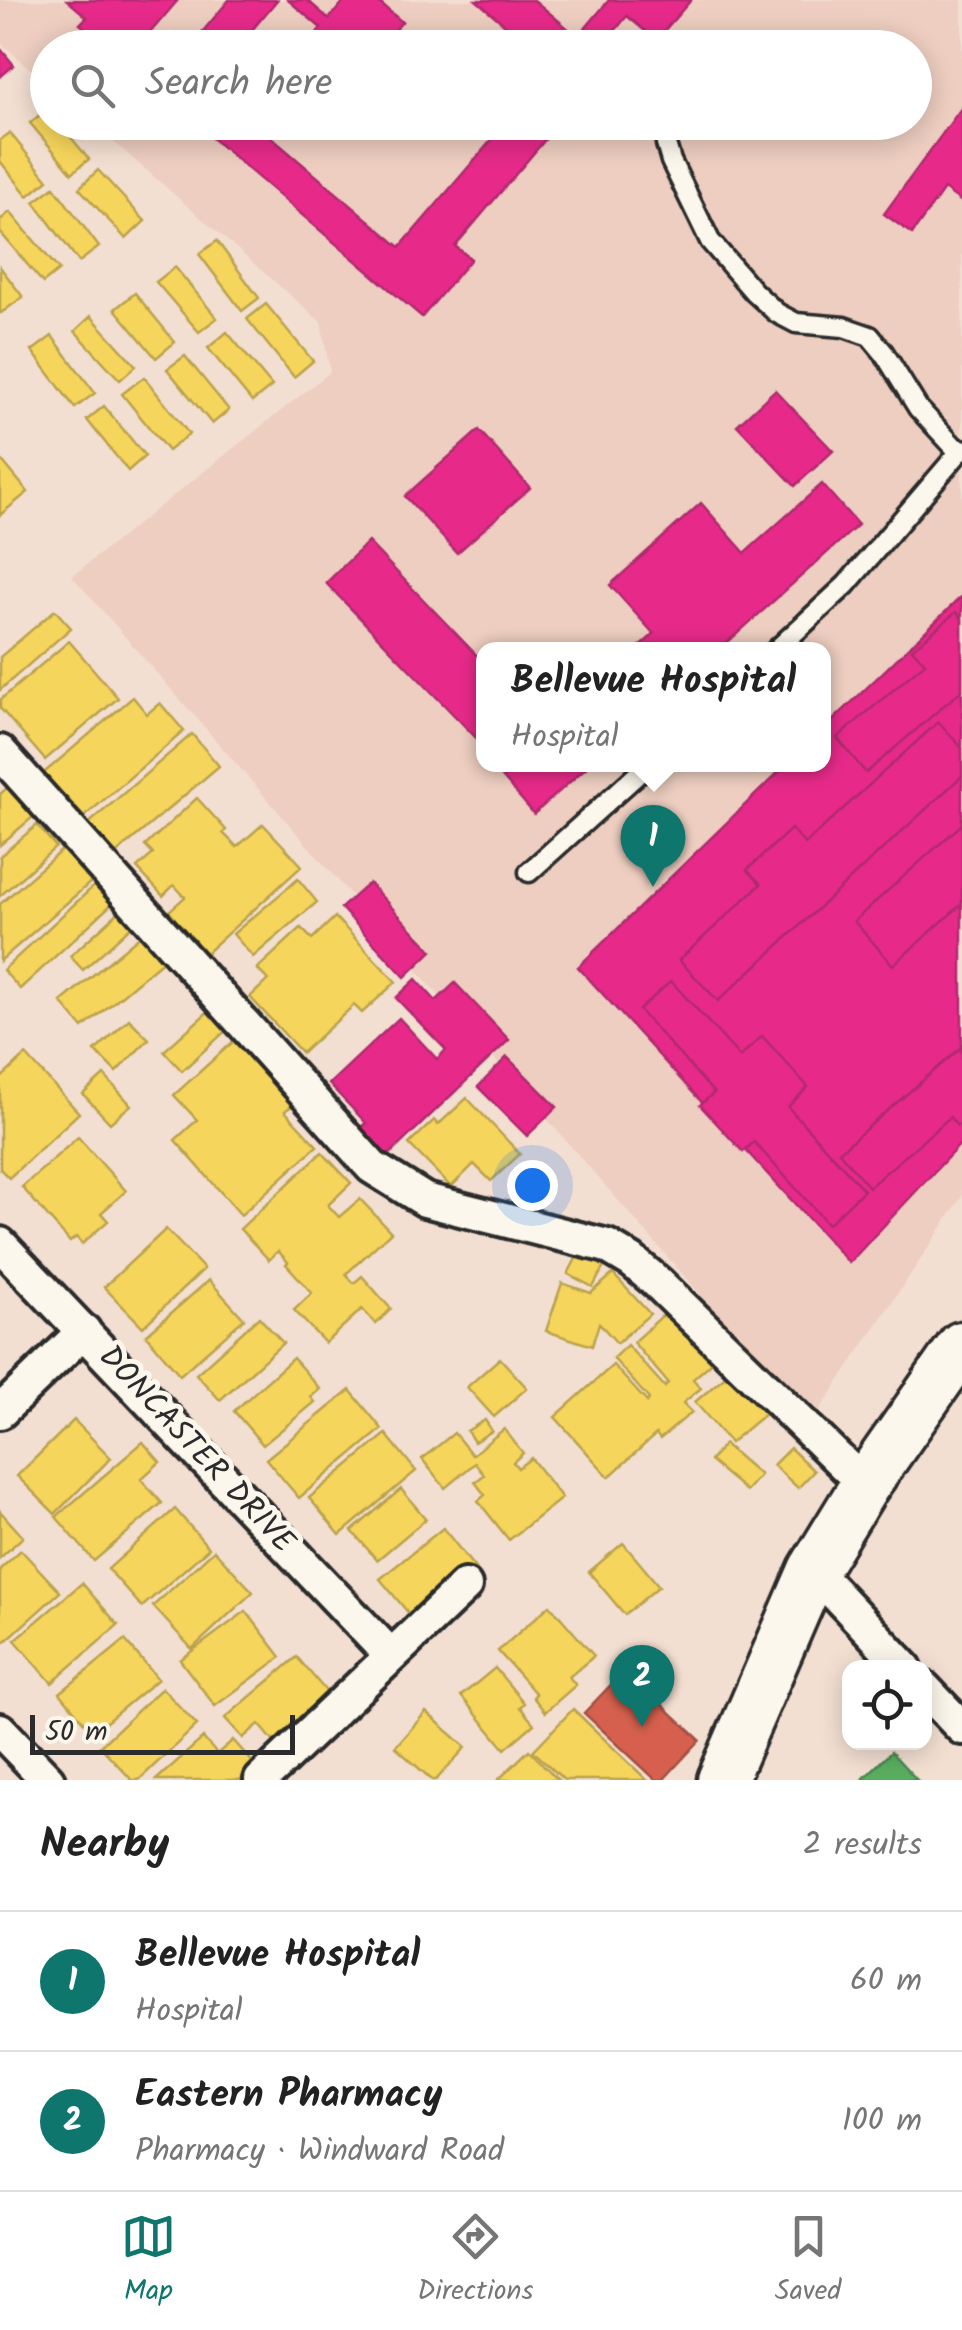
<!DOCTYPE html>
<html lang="en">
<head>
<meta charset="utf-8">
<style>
  body { margin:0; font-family:Kalam,sans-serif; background:#f2f2f2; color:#222 }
  .controls { position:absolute; right:30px; bottom:30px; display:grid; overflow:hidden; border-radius:20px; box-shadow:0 5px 25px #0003 }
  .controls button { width:90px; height:90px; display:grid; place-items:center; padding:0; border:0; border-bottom:2px solid #e0e0e0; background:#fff; color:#222; font:50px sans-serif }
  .scale { position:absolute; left:30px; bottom:25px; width:265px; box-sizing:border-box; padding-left:10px; border:5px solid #2b2b2b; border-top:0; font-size:28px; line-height:35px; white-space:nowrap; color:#2b2b2b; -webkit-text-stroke:8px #fbf7ec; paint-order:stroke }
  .you { position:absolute; left:532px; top:1185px; width:35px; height:35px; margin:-25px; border:8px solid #fff; border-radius:50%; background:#1a73e8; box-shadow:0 0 0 15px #1a73e833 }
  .badge { display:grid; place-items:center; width:65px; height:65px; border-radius:50%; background:#0f766e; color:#fff; font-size:32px; font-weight:700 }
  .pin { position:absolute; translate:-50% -82px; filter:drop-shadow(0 2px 5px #0008) }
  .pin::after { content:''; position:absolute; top:52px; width:35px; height:30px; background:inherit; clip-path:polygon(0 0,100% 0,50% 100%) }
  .popup { position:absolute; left:476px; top:642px; width:355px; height:130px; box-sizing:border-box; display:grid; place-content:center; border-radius:20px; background:#fff; filter:drop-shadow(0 2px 8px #0005); font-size:32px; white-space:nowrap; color:#767676 }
  .popup b { font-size:38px; color:#222 }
  .popup::after { content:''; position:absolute; left:50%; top:100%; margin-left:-20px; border:20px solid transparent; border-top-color:#fff }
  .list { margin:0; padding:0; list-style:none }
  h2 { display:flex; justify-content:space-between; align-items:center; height:130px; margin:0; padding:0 40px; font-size:42px }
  h2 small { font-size:32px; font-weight:400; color:#767676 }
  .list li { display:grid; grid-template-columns:65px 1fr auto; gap:30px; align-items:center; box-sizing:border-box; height:140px; padding:0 40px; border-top:2px solid #e0e0e0 }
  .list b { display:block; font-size:38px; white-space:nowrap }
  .list p { margin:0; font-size:32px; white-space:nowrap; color:#767676 }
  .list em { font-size:32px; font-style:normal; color:#767676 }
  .icon { flex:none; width:55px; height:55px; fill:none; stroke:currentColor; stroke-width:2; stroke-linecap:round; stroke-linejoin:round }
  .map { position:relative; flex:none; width:962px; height:1780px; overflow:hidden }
  .search { position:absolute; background:#fff; box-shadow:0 5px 25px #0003; left:30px; right:30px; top:30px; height:110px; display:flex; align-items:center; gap:25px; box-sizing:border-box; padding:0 35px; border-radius:55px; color:#767676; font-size:38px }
  .sheet { height:410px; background:#fff }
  nav { display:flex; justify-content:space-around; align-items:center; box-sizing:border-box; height:140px; border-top:2px solid #e0e0e0; background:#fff; font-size:28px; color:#767676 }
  nav a { display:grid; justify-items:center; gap:5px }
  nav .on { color:#0f766e }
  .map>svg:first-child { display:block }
</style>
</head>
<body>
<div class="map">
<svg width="962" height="1780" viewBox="0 0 962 1780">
  <rect width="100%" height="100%" fill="#f3dfd2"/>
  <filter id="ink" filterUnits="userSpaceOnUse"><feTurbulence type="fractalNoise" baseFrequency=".01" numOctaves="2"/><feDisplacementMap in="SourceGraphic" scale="20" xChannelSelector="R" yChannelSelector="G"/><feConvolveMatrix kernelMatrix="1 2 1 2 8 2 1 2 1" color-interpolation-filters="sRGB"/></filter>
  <g filter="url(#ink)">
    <!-- built -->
    <path fill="#edcec0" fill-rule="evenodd" d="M0,0H962V1197L812,1422L72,576L330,372L321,322L92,123L914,122V48H48L47,84L0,42ZM483,650H823V764H483Z"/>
    <!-- homes -->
    <g fill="#f6d55c" stroke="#b9a24d" stroke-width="2.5">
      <path d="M47,109L48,122H58L89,159L72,173L30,123Z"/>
      <path d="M10,133L48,180L28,196L0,161V140Z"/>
      <path d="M98,170L145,221L126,239L79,188Z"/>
      <path d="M54,187L99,247L79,262L34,202Z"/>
      <path d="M10,212L59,270L43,283L0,232V220Z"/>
      <path d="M217,241L259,298L242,311L199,254Z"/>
      <path d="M0,267L23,297L1,313L0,312Z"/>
      <path d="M175,267L217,318L199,332L156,282Z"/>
      <path d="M135,293L175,342L156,358L115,309Z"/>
      <path d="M266,304L313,361L294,377L247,319Z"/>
      <path d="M91,316L136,366L120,380L75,331Z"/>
      <path d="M227,332L272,386L252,402L208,348Z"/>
      <path d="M52,336L95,393L75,408L32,351Z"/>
      <path d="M185,356L229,410L212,424L167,369Z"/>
      <path d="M144,377L189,434L168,451L122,394Z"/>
      <path d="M104,406L145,456L128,471L87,420Z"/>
      <path d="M0,458L28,492L0,515Z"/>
      <path d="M55,610L71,628L0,690V657Z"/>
      <path d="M69,641L118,698L45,760L0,708V700Z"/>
      <path d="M133,697L147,714L160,703L184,731L84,817L66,797L59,803L38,778Z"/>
      <path d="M192,734L219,766L112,857L86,826Z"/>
      <path d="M9,786L34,816L0,845V794Z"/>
      <path d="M197,798L226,830L223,833L237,847L263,824L302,866L206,953L168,912L185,897L174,885L163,896L137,868L153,854L145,846Z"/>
      <path d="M37,825L56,847L0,896V856Z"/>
      <path d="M64,848L92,881L0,961V904Z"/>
      <path d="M298,879L317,902L253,957L233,934Z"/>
      <path d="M95,885L113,903L20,989L3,970Z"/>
      <path d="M121,910L134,924L83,970L70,956Z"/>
      <path d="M335,917L396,982L362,1013L354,1005L302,1053L250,997L268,980L257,969L301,928L312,939Z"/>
      <path d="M143,933L165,959L83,1028L61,1002Z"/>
      <path d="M213,1007L230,1027L182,1071L164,1051Z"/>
      <path d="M129,1019L149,1039L116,1072L95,1051Z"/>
      <path d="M236,1039L295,1103L285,1111L317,1146L241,1215L175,1140L197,1120L174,1095Z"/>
      <path d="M26,1055L79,1113L9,1178L0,1169V1079Z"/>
      <path d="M104,1075L131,1105L110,1123L83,1094Z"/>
      <path d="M467,1098L520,1154L491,1181L474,1164L451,1187L409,1144L434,1120L438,1125Z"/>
      <path d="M78,1137L126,1191L101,1213L108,1221L82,1244L76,1237L70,1242L22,1187Z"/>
      <path d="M322,1152L351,1183L328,1205L339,1217L360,1199L391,1232L346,1274L354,1283L362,1276L391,1309L376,1324L362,1309L325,1343L294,1310L312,1293L286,1264L288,1262L278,1251L269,1260L240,1229Z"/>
      <path d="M166,1229L204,1269L143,1327L104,1287Z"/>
      <path d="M582,1247L607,1261L593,1287L568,1274Z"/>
      <path d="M613,1274L650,1314L617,1343L599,1323L592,1346L546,1331L562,1283L591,1293Z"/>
      <path d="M209,1280L244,1319L180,1375L146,1335Z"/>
      <path d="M672,1307L717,1358L693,1379L701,1388L683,1403L692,1412L660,1439L656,1434L609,1477L555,1417L613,1365L647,1402L649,1399L613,1358L627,1345L665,1387L668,1383L633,1342Z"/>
      <path d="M259,1317L283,1343L220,1400L196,1374Z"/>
      <path d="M293,1358L320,1389L311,1397L315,1402L263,1445L234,1411Z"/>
      <path d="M500,1358L527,1388L494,1417L467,1387Z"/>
      <path d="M730,1372L766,1413L730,1443L695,1402Z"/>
      <path d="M350,1390L382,1429L299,1498L266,1459Z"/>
      <path d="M74,1420L111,1458L55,1514L17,1476Z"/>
      <path d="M485,1420L492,1431L474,1442L467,1431Z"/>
      <path d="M504,1429L523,1453L513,1462L518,1468L531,1458L562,1498L509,1540L478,1501L485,1495L475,1482L484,1475L475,1463L445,1488L422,1459L454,1433L472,1455Z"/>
      <path d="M386,1434L416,1471L340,1535L309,1498Z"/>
      <path d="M143,1442L160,1462L141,1479L162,1503L94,1561L56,1517Z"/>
      <path d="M724,1444L760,1475L746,1491L710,1461Z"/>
      <path d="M790,1448L814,1471L798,1488L773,1465Z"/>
      <path d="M401,1489L426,1519L377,1560L352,1531Z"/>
      <path d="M175,1509L209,1548L142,1607L108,1569Z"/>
      <path d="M0,1511L23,1537L0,1558Z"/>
      <path d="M443,1528L478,1572L416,1622L380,1579Z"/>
      <path d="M623,1543L659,1586L625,1615L589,1572Z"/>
      <path d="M21,1550L60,1592L0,1646V1569Z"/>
      <path d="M214,1550L253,1592L192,1649L153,1606Z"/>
      <path d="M82,1583L118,1625L52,1683L15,1640Z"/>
      <path d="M550,1605L594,1656L569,1677L576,1685L545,1712L533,1697L536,1694L498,1651Z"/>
      <path d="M246,1611L281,1657L215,1706L180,1660Z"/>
      <path d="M125,1640L158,1679L93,1733L60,1693Z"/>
      <path d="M297,1657L330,1696L275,1743L259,1724L243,1738L225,1718Z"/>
      <path d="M495,1668L524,1703L520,1707L534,1724L505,1749L461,1696Z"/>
      <path d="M162,1688L197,1725L139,1780H132L100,1746Z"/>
      <path d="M573,1709L647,1780H564L533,1751Z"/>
      <path d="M426,1712L466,1747L436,1780H432L395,1747Z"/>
      <path d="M203,1738L217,1754L233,1740L256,1766L240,1780H156Z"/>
      <path d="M529,1750L558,1780H498Z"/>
    </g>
    <!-- shops -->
    <path fill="#d6604d" stroke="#a35043" stroke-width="2.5" d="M625,1670L700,1740L663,1780H656L584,1713Z"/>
    <!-- health -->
    <g fill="#e7298a" stroke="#af2a6e" stroke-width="2.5">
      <path d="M67,0H178L137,48H108L80,24L87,17Z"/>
      <path d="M229,0H277L237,48H189Z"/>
      <path d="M288,0H307L329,19L345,0H376L402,22L379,48H305L321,28Z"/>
      <path d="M476,0H534L578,37L609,0H691L656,40L627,16L601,48H532Z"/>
      <path d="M0,48L14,65L0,77Z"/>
      <path d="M962,107V202L944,189L912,234L884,214Z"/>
      <path d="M193,122H253L400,247L507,122H560L455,246L471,259L422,317Z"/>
      <path d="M775,390L833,451L795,486L737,425Z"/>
      <path d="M479,430L530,488L457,553L405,496Z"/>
      <path d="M822,484L858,525L719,650H636L654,634L610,585L701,503L745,553Z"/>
      <path d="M368,542L483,662V745L326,583Z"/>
      <path d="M962,596V1142L849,1263L578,967L787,764H823V730Z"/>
      <path d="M956,612L962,619V690L866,773L837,738L925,663L912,649Z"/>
      <path d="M938,722L962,748V776L718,1001L679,960L761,884L747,870L791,829L805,844Z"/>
      <path d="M507,764H590L534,814L498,772Z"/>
      <path d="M962,824V904L893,965L854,921Z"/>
      <path d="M369,883L432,951L405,977L341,908Z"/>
      <path d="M416,979L436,1001L455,983L509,1040L388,1156L361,1127L366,1123L329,1084L399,1018L437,1059L446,1050L396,998Z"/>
      <path d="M671,981L740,1057L762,1036L808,1087L788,1107L864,1190L828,1224L754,1142L743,1152L700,1105L714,1093L639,1010Z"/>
      <path d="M962,1047V1122L957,1126L950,1117L869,1187L839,1152Z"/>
      <path d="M507,1057L557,1107L527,1136L478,1087Z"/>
    </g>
    <!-- public -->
    <path fill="#5aae61" stroke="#4c8751" stroke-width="2.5" d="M891,1752L917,1780H862Z"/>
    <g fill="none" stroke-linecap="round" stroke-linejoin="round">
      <defs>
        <g id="service">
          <path d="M665,122L666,144L671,161L710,241L754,292L777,313L796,323L844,327L870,336L884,353L918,408L959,452"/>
          <path d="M776,650L846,585L962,449"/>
          <path d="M529,872L649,764"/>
        </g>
        <g id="minor">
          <path d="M0,752L372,1167L425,1200L607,1246L632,1261L658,1283L865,1485"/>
          <path d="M0,1244L391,1656"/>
          <path d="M0,1412L84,1331"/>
          <path d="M813,1570L905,1668"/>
          <path d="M924,1688L962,1728"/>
          <path d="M0,1730L48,1780"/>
          <path d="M261,1780L465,1586"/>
        </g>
        <path id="secondary" d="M722,1780L813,1570L865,1485L962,1346"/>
      </defs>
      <!-- service casing -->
      <use href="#service" stroke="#2b2b2b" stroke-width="25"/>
      <!-- minor casing -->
      <use href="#minor" stroke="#2b2b2b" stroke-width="40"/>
      <!-- secondary casing -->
      <use href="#secondary" stroke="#2b2b2b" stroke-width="55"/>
      <!-- service -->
      <use href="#service" stroke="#fbf7ec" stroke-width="18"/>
      <!-- minor -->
      <use href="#minor" stroke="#fbf7ec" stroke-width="32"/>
      <!-- secondary -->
      <use href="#secondary" stroke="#fbf7ec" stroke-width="48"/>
    </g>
  </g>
  <g text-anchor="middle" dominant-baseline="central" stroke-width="10" stroke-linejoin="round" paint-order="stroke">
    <!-- street labels -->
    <g font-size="32" fill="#2b2b2b" stroke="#fbf7ec">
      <text transform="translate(196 1450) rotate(47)">DONCASTER DRIVE</text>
    </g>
  </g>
</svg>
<div class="controls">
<button><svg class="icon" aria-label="locate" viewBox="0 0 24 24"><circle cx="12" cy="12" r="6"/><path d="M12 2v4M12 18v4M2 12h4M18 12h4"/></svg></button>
</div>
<div class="scale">50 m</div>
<div class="you"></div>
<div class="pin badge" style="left:653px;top:887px">1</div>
<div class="popup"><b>Bellevue Hospital</b>Hospital</div>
<div class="pin badge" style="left:642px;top:1727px">2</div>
<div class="search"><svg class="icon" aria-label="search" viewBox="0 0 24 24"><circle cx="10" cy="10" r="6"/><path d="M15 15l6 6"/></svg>Search here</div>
</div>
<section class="sheet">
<h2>Nearby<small>2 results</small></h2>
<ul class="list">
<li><span class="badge">1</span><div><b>Bellevue Hospital</b><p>Hospital</p></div><em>60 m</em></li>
<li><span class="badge">2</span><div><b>Eastern Pharmacy</b><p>Pharmacy · Windward Road</p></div><em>100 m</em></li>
</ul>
</section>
<nav>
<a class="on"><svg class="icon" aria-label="map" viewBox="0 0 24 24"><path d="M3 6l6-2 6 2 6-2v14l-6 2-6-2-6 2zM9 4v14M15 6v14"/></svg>Map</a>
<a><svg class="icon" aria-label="directions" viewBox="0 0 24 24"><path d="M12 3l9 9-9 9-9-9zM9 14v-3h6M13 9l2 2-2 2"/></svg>Directions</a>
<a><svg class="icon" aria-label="saved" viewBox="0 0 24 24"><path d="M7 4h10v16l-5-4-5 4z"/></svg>Saved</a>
</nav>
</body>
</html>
